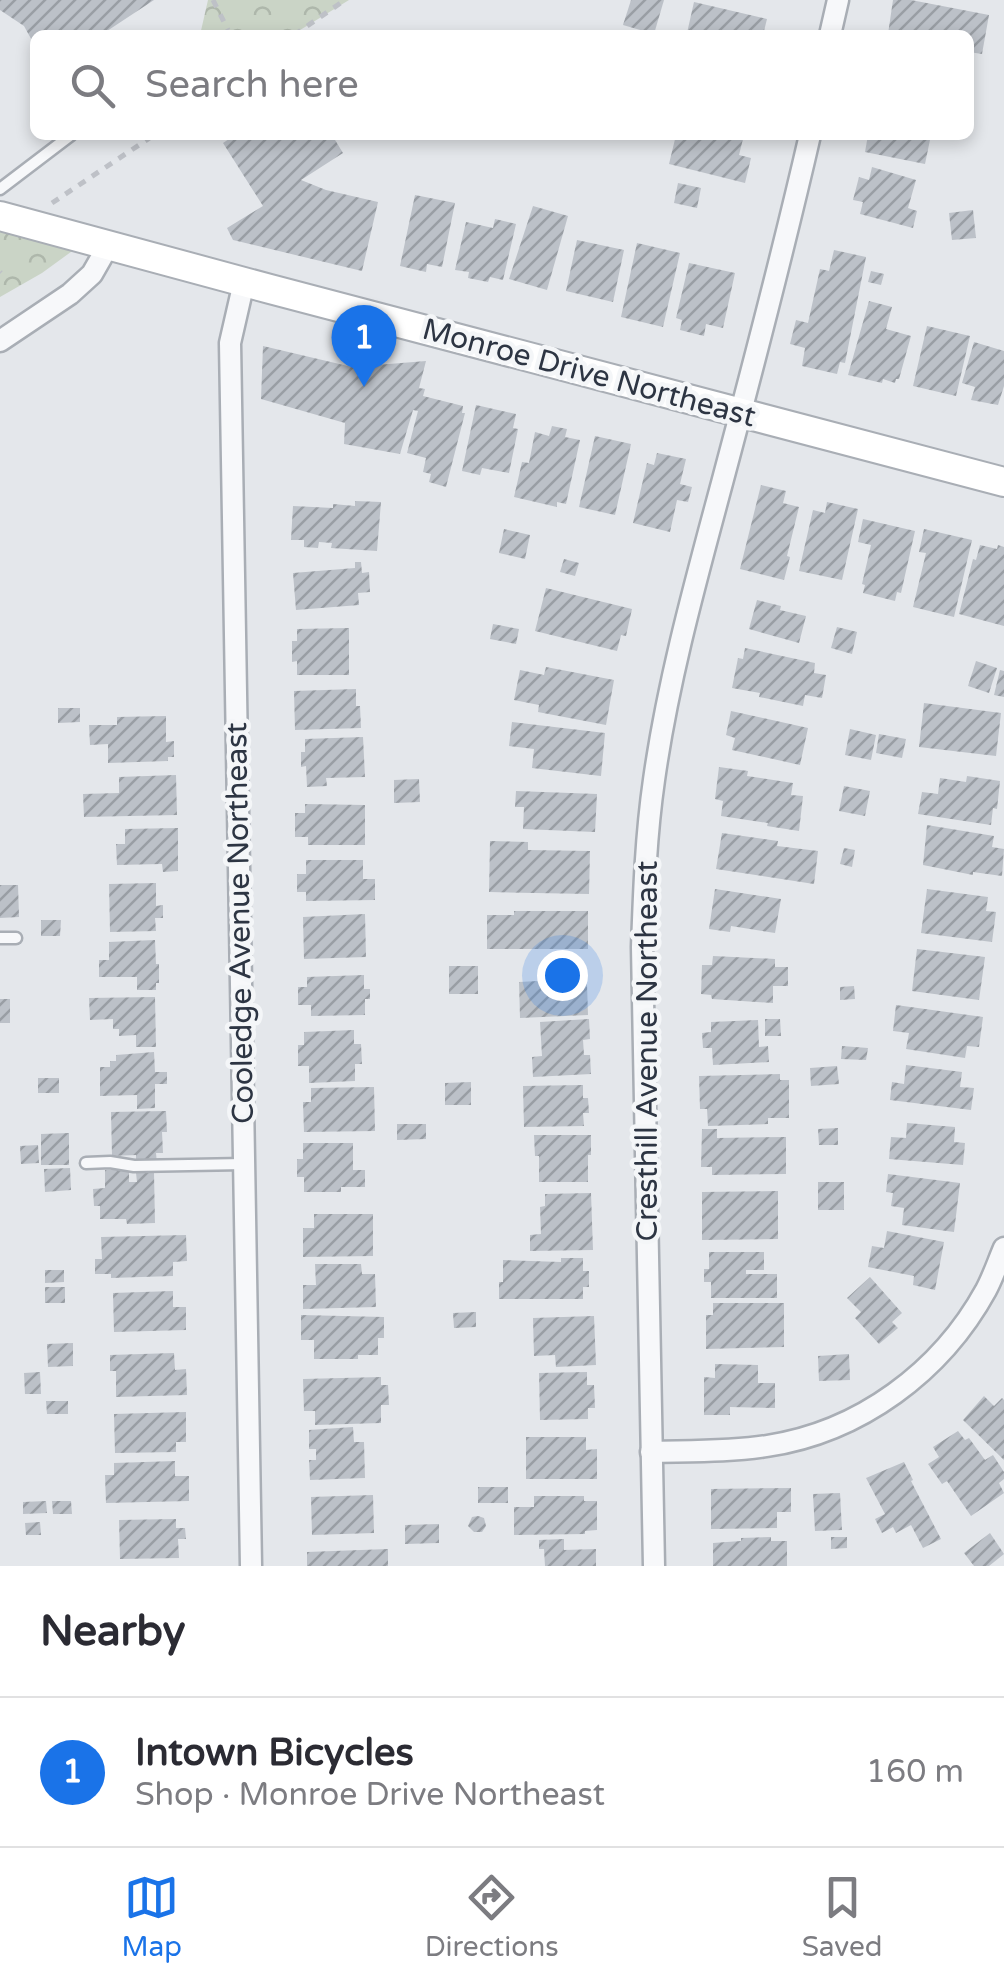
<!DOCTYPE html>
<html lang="en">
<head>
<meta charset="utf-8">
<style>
  body { margin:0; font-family:"Varela Round",sans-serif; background:#f2f2f3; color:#2b2b33 }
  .you { position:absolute; left:562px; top:975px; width:35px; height:35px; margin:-25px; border:8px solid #fff; border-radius:50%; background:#1a73e8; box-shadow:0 0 0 15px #1a73e833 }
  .badge { display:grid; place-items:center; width:65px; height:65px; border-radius:50%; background:#1a73e8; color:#fff; font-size:32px; font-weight:700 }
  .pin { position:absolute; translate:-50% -82px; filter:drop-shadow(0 2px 5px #0008) }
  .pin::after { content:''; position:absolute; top:52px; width:35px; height:30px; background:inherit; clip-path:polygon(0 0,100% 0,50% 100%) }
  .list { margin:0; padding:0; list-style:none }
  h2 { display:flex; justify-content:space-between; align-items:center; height:130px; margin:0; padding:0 40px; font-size:42px }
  h2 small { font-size:32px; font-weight:400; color:#7c7c81 }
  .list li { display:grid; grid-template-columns:65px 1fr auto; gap:30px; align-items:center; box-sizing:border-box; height:150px; padding:0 40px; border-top:2px solid #e1e1e2 }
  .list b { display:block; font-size:38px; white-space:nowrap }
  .list p { margin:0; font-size:32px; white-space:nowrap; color:#7c7c81 }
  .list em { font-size:32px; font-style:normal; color:#7c7c81 }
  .icon { flex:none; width:55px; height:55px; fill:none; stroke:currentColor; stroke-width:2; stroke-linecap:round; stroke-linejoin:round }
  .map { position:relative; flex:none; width:1004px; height:1566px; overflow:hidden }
  .search { position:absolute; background:#fff; box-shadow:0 5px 15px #0003; left:30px; right:30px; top:30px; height:110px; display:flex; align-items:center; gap:25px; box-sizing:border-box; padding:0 35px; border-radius:15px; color:#7c7c81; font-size:38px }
  .sheet { height:280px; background:#fff }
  nav { display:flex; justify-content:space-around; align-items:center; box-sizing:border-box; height:140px; border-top:2px solid #e1e1e2; background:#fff; font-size:28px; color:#7c7c81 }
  nav a { display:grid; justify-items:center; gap:5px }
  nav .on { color:#1a73e8 }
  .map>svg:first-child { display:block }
</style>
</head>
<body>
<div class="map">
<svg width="1004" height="1566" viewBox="0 0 1004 1566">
  <defs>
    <pattern id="park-crowns" width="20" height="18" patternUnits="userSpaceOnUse" patternTransform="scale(2.5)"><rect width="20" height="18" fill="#cad4c6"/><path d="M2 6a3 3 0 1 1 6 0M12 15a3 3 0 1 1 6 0" fill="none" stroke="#aeb7ab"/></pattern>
    <pattern id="building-hatch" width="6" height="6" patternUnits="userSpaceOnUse" patternTransform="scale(2.5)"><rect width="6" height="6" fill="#bcc1c8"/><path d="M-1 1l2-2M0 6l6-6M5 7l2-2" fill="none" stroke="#999ea4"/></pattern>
  </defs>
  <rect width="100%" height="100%" fill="#e4e7eb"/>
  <!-- park -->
  <g fill="url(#park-crowns)">
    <path d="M208,0H349L292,35H200Z"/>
    <path d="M0,230L75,249L42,273L0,297Z"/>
  </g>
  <!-- building -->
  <g fill="url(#building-hatch)">
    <path d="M0,0H154L101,35H35V46L24,26L0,10Z"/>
    <path d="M631,0H664L654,34L623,25Z"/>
    <path d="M893,0H911L989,15L982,54L969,52V35L888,34Z"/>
    <path d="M694,2L767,19L763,35L687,33Z"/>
    <path d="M235,135H332L343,153L301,180L326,190L378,202L362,271L233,240L227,228L263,206L223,143Z"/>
    <path d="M676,135H726L743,139L739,155L751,158L745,183L669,164Z"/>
    <path d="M868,135H931L925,164L865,152Z"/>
    <path d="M872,167L916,180L908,208L917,211L913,228L860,214L863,202L853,200L859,177L869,180Z"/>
    <path d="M678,183L701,188L697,208L674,203Z"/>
    <path d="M415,195L455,203L442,267L427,264L426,272L400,266Z"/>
    <path d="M533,206L568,216L547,290L509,279Z"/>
    <path d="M973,210L976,238L952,240L949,213Z"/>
    <path d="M495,219L516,224L503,280L490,277L488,282L468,278L469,272L455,270L466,222L493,228Z"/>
    <path d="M577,240L624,250L613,302L566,291Z"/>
    <path d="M637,243L680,253L663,327L621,317Z"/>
    <path d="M834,250L866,257L845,363L840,362L837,374L802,366L805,348L790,344L796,320L808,323L820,269L829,271Z"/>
    <path d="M689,263L735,273L723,328L706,324L704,336L680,330L682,320L676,318Z"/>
    <path d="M871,271L884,274L881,285L868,282Z"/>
    <path d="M869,301L892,307L886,329L911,336L899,379H896L895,383L883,379L882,383L848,375Z"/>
    <path d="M927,326L970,336L956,396L913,386Z"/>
    <path d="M974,342L1004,351V386L998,405L971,400L975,387L962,383Z"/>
    <path d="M263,346L352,367L426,361L419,388L425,389L423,396L463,406L462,413H465L446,487L429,482L431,474L423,472L426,458L407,453L418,411L413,410L400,454L344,444L345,423L261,399Z"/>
    <path d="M476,405L516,414L513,428L518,429L509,473L482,468L480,475L462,471Z"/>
    <path d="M552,426L567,429L565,437L580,440L566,504L557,502V507L514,497L522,462L529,463L535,432L549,436Z"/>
    <path d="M595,436L631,444L615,515L579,507Z"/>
    <path d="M657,453L686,459L680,484L692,487L688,502L677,500L670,532L633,523L647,463L654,465Z"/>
    <path d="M761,485L786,491L783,503L799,507L787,556L790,557L784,580L740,569Z"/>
    <path d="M355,501L381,502L377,551L331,548L332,543L319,542L318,548L304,547V540H291L293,506L333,508V504L355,506Z"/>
    <path d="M827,502L858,509L842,580L799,571L813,510L825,513Z"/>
    <path d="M863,519L915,531L901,593L897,592L895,601L863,593L865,585L862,584L871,545L858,542Z"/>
    <path d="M504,529L530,535L525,559L499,553Z"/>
    <path d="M924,529L972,540L954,617L913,607L926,553L919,552Z"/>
    <path d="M980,545L997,549L998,545L1004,547V626L959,614L973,559L976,560Z"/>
    <path d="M564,559L579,563L575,576L560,572Z"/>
    <path d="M355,562H361L362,573L369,572L370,592L358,593L359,605L296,610L293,573L355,568Z"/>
    <path d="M546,588L632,609L626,636L621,635L617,651L535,631Z"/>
    <path d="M757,600L781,606L780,610L806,616L799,643L749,629Z"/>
    <path d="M493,624L519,629L516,644L490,639Z"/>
    <path d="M837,627L857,632L852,654L831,648Z"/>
    <path d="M349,628V675H297V661L292,662V641H297V629Z"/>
    <path d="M745,648L815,663L814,673L826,675L822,698L805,695L803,706L759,697L760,693L732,688L738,658L743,659Z"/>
    <path d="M976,661L997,668L989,693L968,686Z"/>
    <path d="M546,667L614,680L606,725L538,712L539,705L514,700L520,670L544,675Z"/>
    <path d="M1000,670L1004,671V697L994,695Z"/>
    <path d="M356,689V706H360L361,728L295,730L294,691Z"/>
    <path d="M924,703L1001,713L996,756L919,747Z"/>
    <path d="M58,708H80V722L58,723Z"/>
    <path d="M731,711L808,728L800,765L732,750L735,738L726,735Z"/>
    <path d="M166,716V742L174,741V757H168V761L108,763V744L90,745L89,725H117V717Z"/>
    <path d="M512,722L605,733L601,776L532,768L534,749L509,746Z"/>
    <path d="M850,729L876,735L871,760L845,755Z"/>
    <path d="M879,734L906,739L902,758L876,753Z"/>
    <path d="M363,737L365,777L326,778L327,786L307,787L306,766L301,767V752H305V739Z"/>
    <path d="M719,767L748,771L747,776L793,783L791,795L803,796L799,831L767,826L768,823L721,816L723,801L715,799Z"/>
    <path d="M176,775L177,815L84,817L83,794L119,793V777Z"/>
    <path d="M967,776L1000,781L997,809L993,808L991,825L918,814L922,792L938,794L940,778L966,782Z"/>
    <path d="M419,779L420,802L394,803V780Z"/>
    <path d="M844,786L870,791L865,816L839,811Z"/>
    <path d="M516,791L597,794L595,832L523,829L524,807H515Z"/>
    <path d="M305,804L365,805V845H308V837H295V813H305Z"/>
    <path d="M927,825L994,836L992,847L1004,849L1002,876L973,872V875L923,865Z"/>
    <path d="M178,828V871L163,872L162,864L117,865L116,844H125V829Z"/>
    <path d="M722,833L778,841L777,846L818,851L814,884L716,869Z"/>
    <path d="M490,841L528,842V850L590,851L589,894L489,892Z"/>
    <path d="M844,848L855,850L852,867L840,864Z"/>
    <path d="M306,860H363V879H375V900L306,901V892H297V874H306Z"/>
    <path d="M156,883V906L163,905V918H155L156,931L110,932L109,884Z"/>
    <path d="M0,885H18L19,917L0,918Z"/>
    <path d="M715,889L781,899L775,933L731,926L730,932L709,929Z"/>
    <path d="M927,889L988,897L986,911L996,912L992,942L921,933Z"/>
    <path d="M514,911H588V949H487V915H514Z"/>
    <path d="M365,914L366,957L304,959L303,917Z"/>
    <path d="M41,920H61L60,936H41Z"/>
    <path d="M155,940L156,964H159V983H156V990H137V977H99V960H109V942Z"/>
    <path d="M917,949L985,957L979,1000L912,991Z"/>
    <path d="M713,956L775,959V967H788V986H773V1003L712,999L711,995L701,994L702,965H712Z"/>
    <rect x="449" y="966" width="29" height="28"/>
    <path d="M575,967L576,985L587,984L588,1015L520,1018L519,982L538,981V969Z"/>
    <path d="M364,975V989H370V999H365V1015L311,1016V1005H298V987H307V977Z"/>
    <path d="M854,986L855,999L840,1000V987Z"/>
    <path d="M155,997L156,1047H136V1035L119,1036V1029H113V1019L90,1020L89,998Z"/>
    <rect x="0" y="999" width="10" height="24"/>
    <path d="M896,1005L983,1017L979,1047L967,1046L965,1058L906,1049L909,1033L893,1031Z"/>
    <path d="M589,1019L590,1039L583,1040L584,1055H590L591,1074L533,1077L532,1057L542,1056L540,1022Z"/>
    <path d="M765,1019H780L781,1036H765Z"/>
    <path d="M758,1020L759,1047L768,1046L769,1062L713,1065L712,1048H703L702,1033L711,1032V1022Z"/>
    <path d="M354,1030V1044H361L362,1064H355V1081L309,1083V1066H298V1045H304V1032Z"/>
    <path d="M842,1046L868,1048L866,1060L841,1059Z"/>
    <path d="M154,1052L155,1072H167V1084H155V1108L137,1109V1095L100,1096V1067H110V1061H116V1055Z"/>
    <path d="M906,1065L962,1072L960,1087L974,1088L971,1110L890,1100L892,1082L904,1084Z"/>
    <path d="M837,1066L839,1084L811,1086L810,1068Z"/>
    <path d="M780,1074V1080H789V1118H768V1124L708,1126L707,1109H700L699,1076Z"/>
    <rect x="38" y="1078" width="21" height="15"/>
    <path d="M471,1082V1105H445V1083Z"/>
    <path d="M583,1085V1098H588L589,1113H583L584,1126L524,1127L523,1086Z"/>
    <path d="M374,1087L375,1131L304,1132L303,1102H311V1088Z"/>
    <path d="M166,1111L167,1132H162L163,1153H156L157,1164H136V1155L112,1156L111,1112Z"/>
    <path d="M907,1123L955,1127L954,1142L965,1143L963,1165L889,1159L891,1137L906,1138Z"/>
    <path d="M397,1124H426V1139L397,1140Z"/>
    <path d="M838,1128V1145H819L818,1129Z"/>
    <path d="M702,1129H717V1138L786,1137V1174L712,1175V1167H701Z"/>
    <path d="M69,1133V1165H41V1134Z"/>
    <path d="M534,1135H591V1155H588V1182H539V1156H535Z"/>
    <path d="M303,1143H353V1170H365V1187H341V1192H304V1177H297V1159H303Z"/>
    <path d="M38,1145L39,1163L21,1164L20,1146Z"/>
    <path d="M70,1168L71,1190L45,1192L44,1169Z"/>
    <path d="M129,1169V1182H137L136,1173H154L155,1223L127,1224L126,1219H100V1206H94L93,1189L105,1188V1170Z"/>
    <path d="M888,1174L960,1183L954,1232L902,1225L904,1208L891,1206L893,1193L886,1192Z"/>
    <rect x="818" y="1182" width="26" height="28"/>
    <path d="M778,1191V1239L702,1240V1192Z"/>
    <path d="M591,1193L593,1250L530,1251V1235L541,1234L540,1207L545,1206V1194Z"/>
    <path d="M314,1214H373V1256L303,1257V1228H314Z"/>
    <path d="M887,1231L944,1242L935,1290L913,1285L914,1276L868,1267L872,1246L884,1248Z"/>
    <path d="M186,1235L187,1261L173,1262V1276L111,1278V1274H95V1259H102L101,1237Z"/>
    <path d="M709,1252H764V1270H746V1274H777V1298H711V1282H704V1269H709Z"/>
    <path d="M561,1258H583V1271H589V1287H583V1299H499V1282H503V1260L561,1262Z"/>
    <path d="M315,1264H361L362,1274H375L376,1307L303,1309V1285H316Z"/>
    <path d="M45,1270H64V1282L45,1283Z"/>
    <path d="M870,1277L902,1313L892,1322L898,1328L879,1344L855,1318L861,1312L847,1298Z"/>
    <rect x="45" y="1287" width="20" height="16"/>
    <path d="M173,1291V1307H186V1330L114,1332L113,1293Z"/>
    <path d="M713,1303H784V1347L706,1349V1315H713Z"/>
    <path d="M476,1312V1327L454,1328L453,1313Z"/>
    <path d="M301,1315L384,1317V1338H378V1355H358V1359H314V1340H301Z"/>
    <path d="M594,1316L596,1365L556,1367L555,1355L534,1356L533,1318Z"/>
    <path d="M73,1343V1366L48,1367L47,1344Z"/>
    <path d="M174,1353L175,1370L186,1369L187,1395L116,1397V1371H110V1355Z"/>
    <path d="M849,1354L850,1380L819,1381L818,1356Z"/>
    <path d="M715,1364L758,1365V1383H775V1408L730,1407V1415H704V1377L715,1378Z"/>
    <path d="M40,1372L41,1394H25L24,1373Z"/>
    <path d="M587,1372V1385H594L595,1408H588V1419L540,1420L539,1373Z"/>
    <path d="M381,1377V1385H388L389,1405H381V1423L315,1425V1411H304L303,1379Z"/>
    <path d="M984,1396L994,1406L1002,1398L1004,1400V1460L963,1420Z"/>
    <path d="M46,1401H68V1414H47Z"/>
    <path d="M186,1412V1442H176V1452L115,1453L114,1414Z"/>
    <path d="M353,1427L354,1442H364L365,1478L310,1480L309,1460H316V1449H309V1430Z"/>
    <path d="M958,1431L965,1440L969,1438L985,1460L993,1455L1004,1472V1479L999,1483L1004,1493L971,1516L947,1481L942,1484L928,1464L939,1457L933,1447Z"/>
    <path d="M526,1437H586V1450L597,1449V1479H526Z"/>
    <path d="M175,1461V1476H189V1501L106,1503L105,1475H114V1463Z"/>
    <path d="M904,1462L913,1480L911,1481L941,1539L923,1548L911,1525L896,1533L893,1527L882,1533L875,1519L885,1514L866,1478Z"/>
    <rect x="478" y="1487" width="30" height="16"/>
    <path d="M791,1488V1512H777V1528L711,1529V1489Z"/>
    <path d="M840,1493L842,1530L815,1531L813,1494Z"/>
    <path d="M373,1495L374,1533L312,1535L311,1497Z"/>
    <path d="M534,1496H584V1501H597V1530L585,1531V1534L514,1535V1507H534Z"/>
    <path d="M46,1501L47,1513L23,1514V1502Z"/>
    <path d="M52,1501H71L72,1514H53Z"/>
    <path d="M478,1516L484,1518L486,1526L482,1532H474L468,1526L472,1517Z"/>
    <path d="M176,1519V1528H185L186,1539H178L179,1558L120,1559L119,1520Z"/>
    <path d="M40,1522L41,1535H26L25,1523Z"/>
    <path d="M439,1524V1543L405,1544V1525Z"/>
    <path d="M990,1533L1004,1554L989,1566H974L964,1553Z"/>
    <path d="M771,1537V1541H787V1566H713V1543L741,1541V1538Z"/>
    <path d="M831,1537H847V1548L831,1549Z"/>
    <path d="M564,1539V1550L596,1549V1566H545L544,1549H539V1540Z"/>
    <path d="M388,1549V1566H307V1552Z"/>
  </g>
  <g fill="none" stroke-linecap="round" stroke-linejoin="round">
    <defs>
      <g id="lane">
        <path d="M0,189L71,135"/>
        <path d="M0,938H16"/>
        <path d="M86,1163L110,1162L134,1166L244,1164"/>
      </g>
      <g id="street">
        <path d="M830,35L838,0"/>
        <path d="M244,282L230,343L251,1566"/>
        <path d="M0,341L70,294L92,274L108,246"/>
        <path d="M651,1452C689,1451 730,1452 767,1446C860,1432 941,1372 986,1290C993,1277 998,1262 1004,1248"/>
        <path d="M654,1566L642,947C644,891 646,835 654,780C668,680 696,580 722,483C753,367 783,252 810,135"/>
      </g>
      <path id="secondary" d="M0,216L270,289L1004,482"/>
    </defs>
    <!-- lane casing -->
    <use href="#lane" stroke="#a9aeb5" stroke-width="15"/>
    <!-- street casing -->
    <use href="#street" stroke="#a9aeb5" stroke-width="25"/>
    <!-- secondary casing -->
    <use href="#secondary" stroke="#a9aeb5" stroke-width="32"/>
    <!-- path -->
    <g stroke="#bec1c7" stroke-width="5" stroke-dasharray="8 8" stroke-linecap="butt">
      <path d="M213,0L228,30"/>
      <path d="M294,35L345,0"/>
      <path d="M52,203L154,135"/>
      <path d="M0,272L1,273"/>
    </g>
    <!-- lane -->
    <use href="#lane" stroke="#f7f8fa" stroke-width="10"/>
    <!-- street -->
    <use href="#street" stroke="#f7f8fa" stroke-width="20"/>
    <!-- secondary -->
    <use href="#secondary" stroke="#fff" stroke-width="28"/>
  </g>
  <g text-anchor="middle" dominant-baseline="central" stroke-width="9" stroke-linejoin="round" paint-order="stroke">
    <!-- street labels -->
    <g font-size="30" fill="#2d3543" stroke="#f4f6f8">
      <text transform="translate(589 373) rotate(15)">Monroe Drive Northeast</text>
      <text transform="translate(240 923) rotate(-91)">Cooledge Avenue Northeast</text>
      <text transform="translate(647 1051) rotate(-90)">Cresthill Avenue Northeast</text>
    </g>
  </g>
</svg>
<div class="you"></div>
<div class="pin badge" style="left:364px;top:387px">1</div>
<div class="search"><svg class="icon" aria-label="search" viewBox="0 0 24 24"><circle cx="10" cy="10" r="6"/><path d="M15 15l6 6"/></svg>Search here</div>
</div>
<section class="sheet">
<h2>Nearby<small></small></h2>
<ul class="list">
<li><span class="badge">1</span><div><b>Intown Bicycles</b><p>Shop · Monroe Drive Northeast</p></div><em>160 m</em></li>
</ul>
</section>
<nav>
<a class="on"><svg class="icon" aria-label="map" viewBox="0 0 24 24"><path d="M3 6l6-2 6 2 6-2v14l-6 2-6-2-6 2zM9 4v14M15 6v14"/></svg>Map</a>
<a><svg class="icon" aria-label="directions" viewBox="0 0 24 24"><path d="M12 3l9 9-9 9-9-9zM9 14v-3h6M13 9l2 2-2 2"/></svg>Directions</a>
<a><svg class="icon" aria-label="saved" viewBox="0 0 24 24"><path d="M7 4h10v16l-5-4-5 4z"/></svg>Saved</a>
</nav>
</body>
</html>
